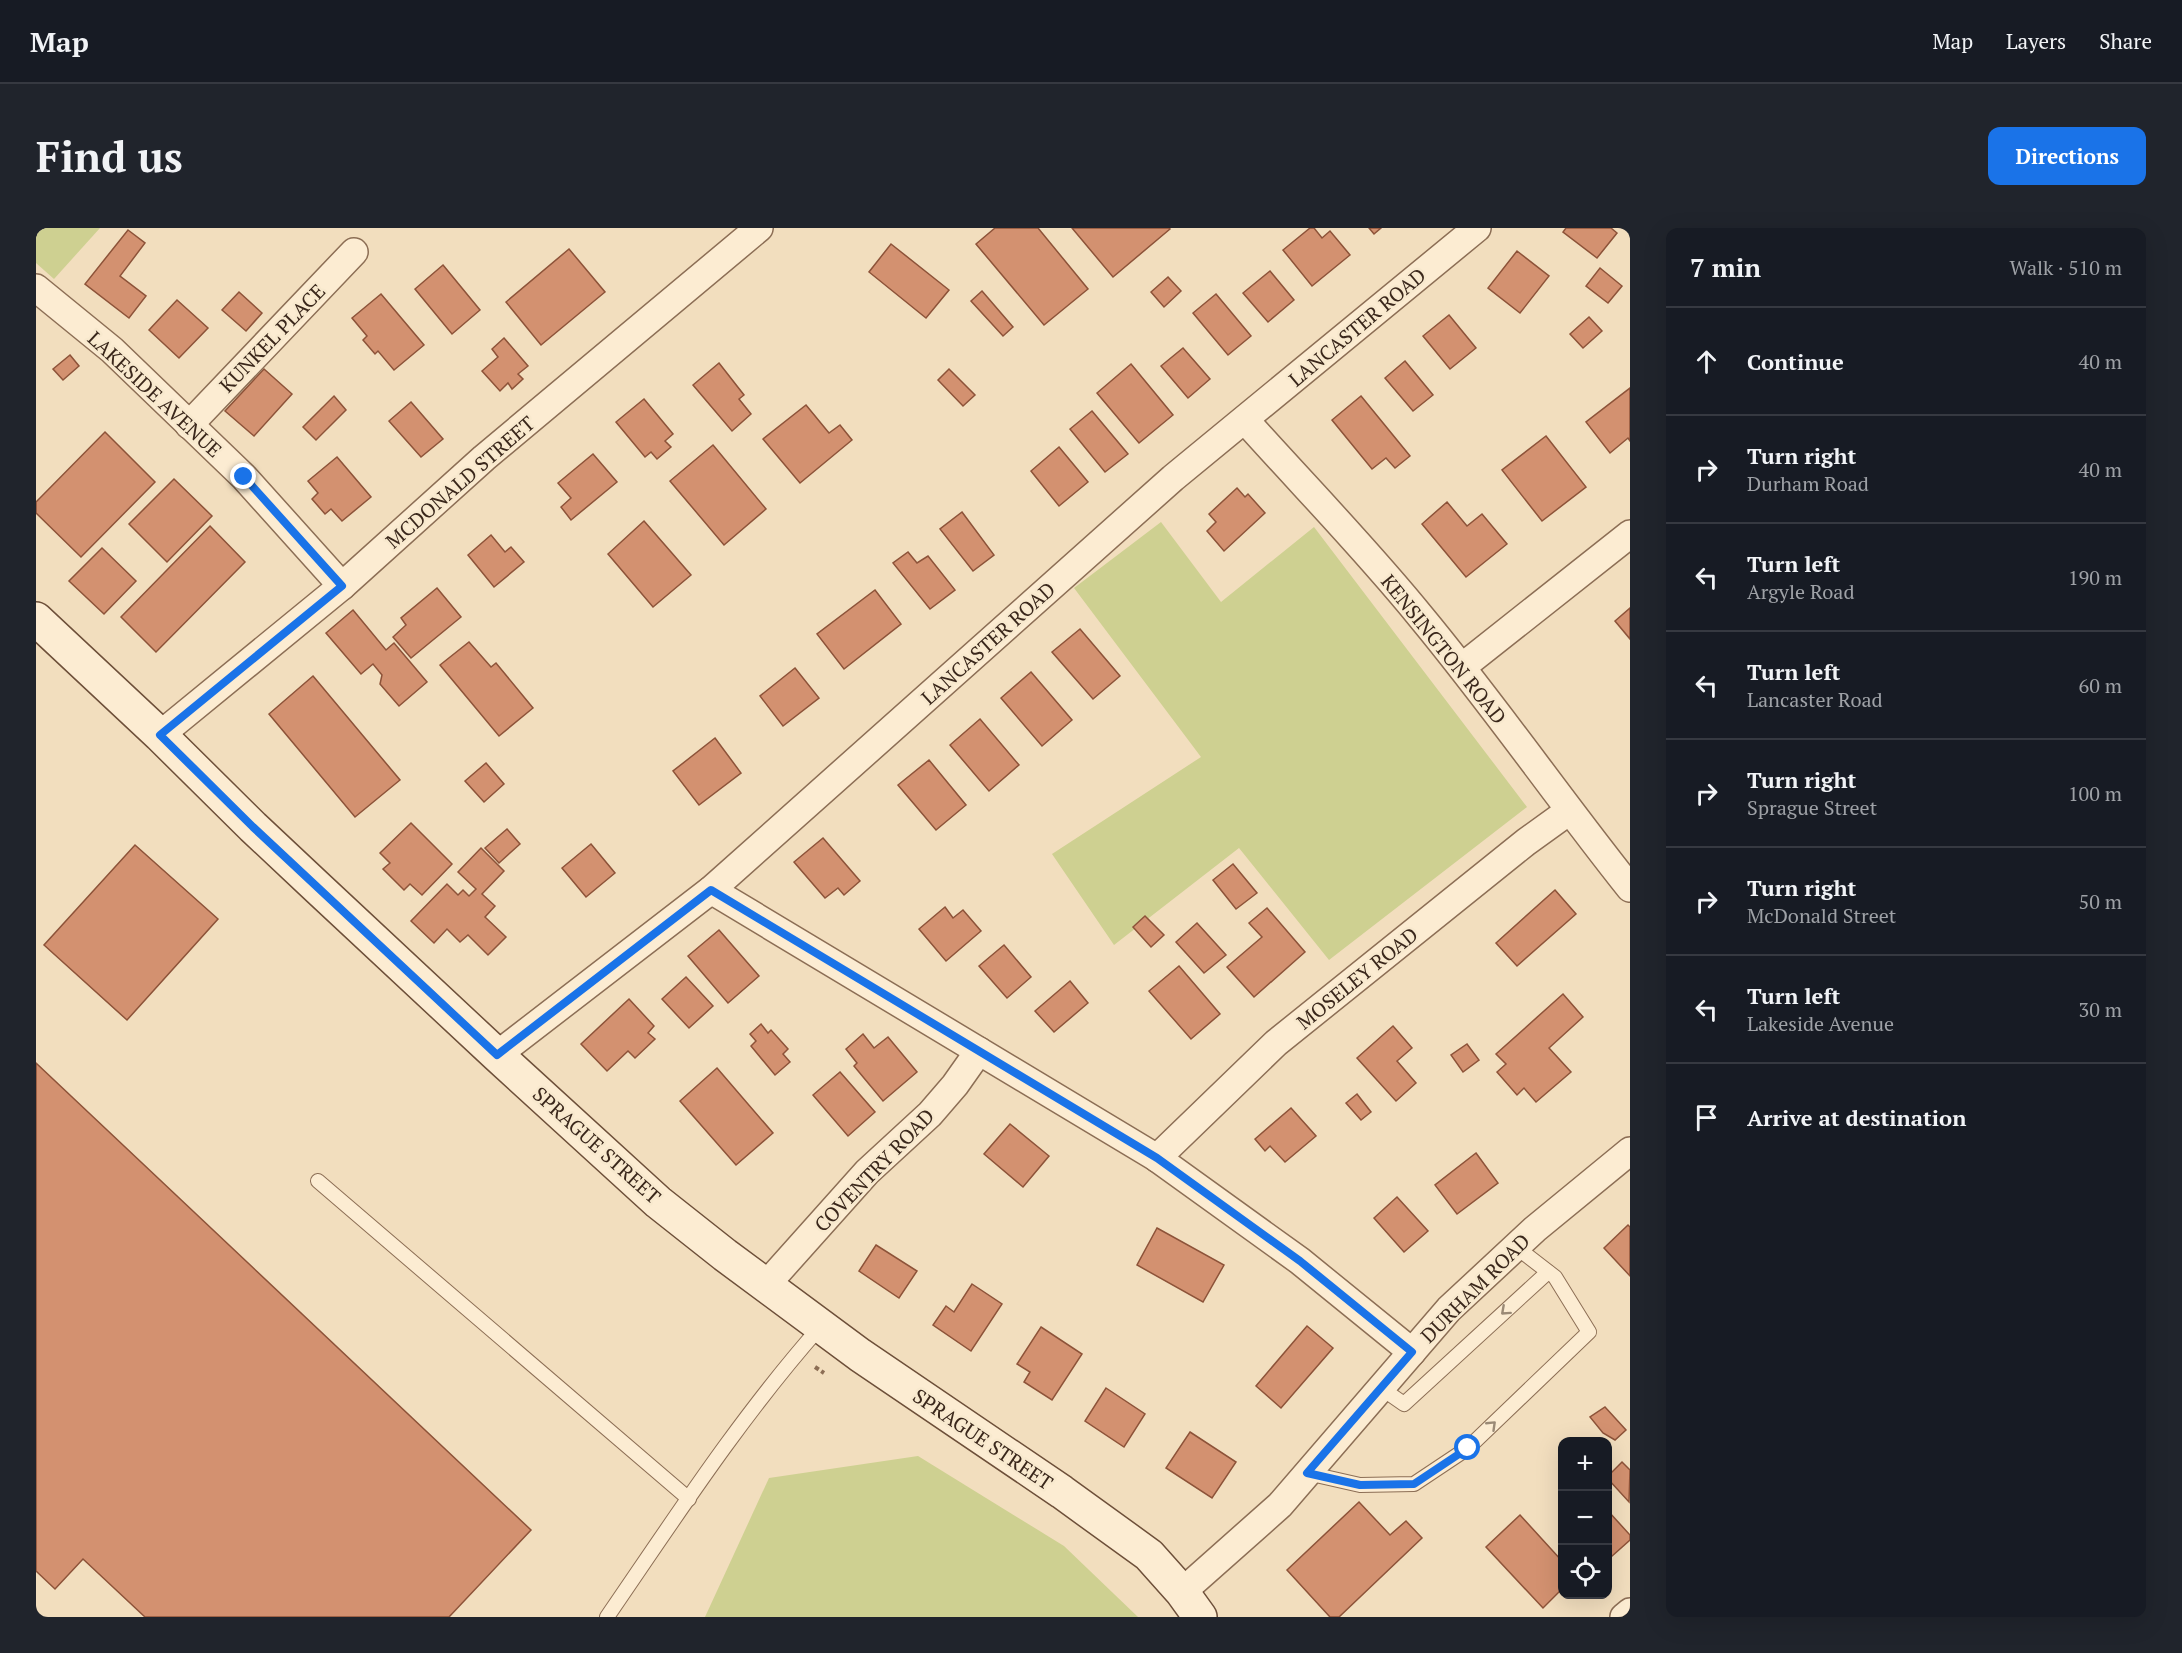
<!DOCTYPE html>
<html lang="en">
<head>
<meta charset="utf-8">
<style>
  body { margin:0; font-family:"PT Serif",serif; background:#20242c; color:#f1f3f6 }
  .controls { position:absolute; right:18px; bottom:18px; display:grid; overflow:hidden; border-radius:12px; box-shadow:0 6px 24px #0002 }
  .controls button { width:54px; height:54px; display:grid; place-items:center; padding:0; border:0; border-bottom:2px solid #363941; background:#171b24; color:#f1f3f6; font:30px sans-serif }
  .stop { position:absolute; width:18px; height:18px; margin:-14px; border:4px solid #1a73e8; border-radius:50%; background:#fff }
  .stop.end { background:#1a73e8; border-color:#fff; box-shadow:0 2px 6px #0008 }
  .list { margin:0; padding:0; list-style:none }
  h2 { display:flex; justify-content:space-between; align-items:center; height:78px; margin:0; padding:0 24px; font-size:26px }
  h2 small { font-size:20px; font-weight:400; color:#9ea1a6 }
  .list li { display:grid; grid-template-columns:39px 1fr auto; gap:18px; align-items:center; box-sizing:border-box; height:108px; padding:0 24px; border-top:2px solid #363941 }
  .list b { display:block; font-size:22px; white-space:nowrap }
  .list p { margin:0; font-size:20px; white-space:nowrap; color:#9ea1a6 }
  .list em { font-size:20px; font-style:normal; color:#9ea1a6 }
  .icon { flex:none; width:33px; height:33px; fill:none; stroke:currentColor; stroke-width:2; stroke-linecap:round; stroke-linejoin:round }
  .map { position:relative; flex:none; width:1594px; height:1389px; overflow:hidden; border-radius:12px }
  header { display:flex; align-items:center; gap:36px; box-sizing:border-box; height:84px; padding:0 30px; background:#171b24; border-bottom:2px solid #363941 }
  header strong { font-size:28px }
  nav { display:flex; gap:33px; margin-inline-start:auto; font-size:21px }
  .intro { display:flex; align-items:center; justify-content:space-between; box-sizing:border-box; height:144px; padding:0 36px }
  h1 { margin:0; font-size:42px }
  .button { padding:15px 27px; border-radius:12px; background:#1a73e8; color:#fff; font-size:21px; font-weight:700 }
  main { display:flex; gap:36px; padding:0 36px }
  aside { flex:1; background:#171b24; border-radius:12px; box-shadow:0 6px 24px #0002 }
  .map>svg:first-child { display:block }
</style>
</head>
<body>
<header>
<strong>Map</strong>
<nav><a>Map</a><a>Layers</a><a>Share</a></nav>
</header>
<div class="intro"><h1>Find us</h1><a class="button">Directions</a></div>
<main>
<div class="map">
<svg width="1594" height="1389" viewBox="0 0 1594 1389">
  <rect width="100%" height="100%" fill="#f2debe"/>
  <!-- green -->
  <g fill="#ced091">
    <path d="M0,0H64L18,51L0,35Z"/>
    <path d="M1125,294L1185,374L1278,299L1491,579L1293,732L1203,620L1078,717L1016,626L1165,529L1038,360Z"/>
    <path d="M882,1228L1028,1318L1102,1389H669L733,1250Z"/>
  </g>
  <!-- building -->
  <g fill="#d39170" stroke="#8d5339" stroke-width="1.5">
    <path d="M959,0H1002L1052,61L1008,97L940,16Z"/>
    <path d="M1036,0H1133L1134,1L1077,49Z"/>
    <path d="M1274,0H1278L1286,10L1294,3L1314,27L1276,58L1247,22Z"/>
    <path d="M1333,0H1345L1338,6Z"/>
    <path d="M1530,0H1575L1581,5L1561,30L1527,4Z"/>
    <path d="M92,2L109,15L84,48L110,68L93,90L49,56Z"/>
    <path d="M855,16L913,62L890,90L833,44Z"/>
    <path d="M533,21L569,64L505,117L470,74Z"/>
    <path d="M1481,23L1513,48L1484,85L1452,60Z"/>
    <path d="M407,37L444,82L416,106L379,61Z"/>
    <path d="M1564,40L1586,58L1572,75L1550,58Z"/>
    <path d="M1234,43L1258,72L1232,94L1207,65Z"/>
    <path d="M1132,49L1145,63L1128,79L1115,64Z"/>
    <path d="M946,63L977,99L967,108L935,73Z"/>
    <path d="M203,64L226,85L210,103L186,82Z"/>
    <path d="M345,66L388,117L358,142L342,123L339,126L327,112L331,108L316,90Z"/>
    <path d="M1180,66L1215,108L1192,127L1157,85Z"/>
    <path d="M141,72L172,100L143,130L113,102Z"/>
    <path d="M1413,87L1440,120L1414,141L1387,108Z"/>
    <path d="M1553,89L1566,103L1547,120L1534,106Z"/>
    <path d="M468,110L492,138L482,146L487,151L476,161L472,155L464,163L446,143L462,129L456,121Z"/>
    <path d="M1147,120L1174,151L1152,170L1125,138Z"/>
    <path d="M34,127L43,138L27,152L17,141Z"/>
    <path d="M1369,133L1397,167L1377,183L1349,150Z"/>
    <path d="M683,135L708,167L703,171L715,186L696,203L657,157Z"/>
    <path d="M1095,136L1137,187L1103,215L1061,165Z"/>
    <path d="M228,141L256,166L218,208L189,183Z"/>
    <path d="M913,141L939,167L927,178L902,152Z"/>
    <path d="M1594,160V213L1592,210L1574,225L1550,194Z"/>
    <path d="M298,168L310,182L280,212L267,199Z"/>
    <path d="M1325,168L1374,228L1359,240L1350,230L1336,241L1296,192Z"/>
    <path d="M608,171L637,206L629,213L635,219L621,231L615,224L609,229L580,194Z"/>
    <path d="M375,174L407,211L385,229L353,193Z"/>
    <path d="M770,177L793,205L804,197L816,212L764,255L727,211Z"/>
    <path d="M1056,183L1092,226L1069,244L1034,201Z"/>
    <path d="M69,204L119,254L45,329L0,285V274Z"/>
    <path d="M1510,208L1550,259L1506,293L1466,242Z"/>
    <path d="M677,217L730,281L688,317L634,253Z"/>
    <path d="M1023,219L1052,254L1023,278L995,243Z"/>
    <path d="M557,226L581,254L535,292L525,279L535,270L522,255Z"/>
    <path d="M301,229L335,269L306,293L295,281L289,286L276,271L282,265L272,253Z"/>
    <path d="M138,251L176,288L131,334L93,296Z"/>
    <path d="M1201,260L1209,269L1212,266L1229,285L1188,323L1171,303L1180,294L1173,286Z"/>
    <path d="M1411,274L1431,298L1446,286L1471,316L1430,349L1386,296Z"/>
    <path d="M926,284L958,327L937,343L904,301Z"/>
    <path d="M608,293L655,347L617,379L572,326Z"/>
    <path d="M174,298L209,334L120,424L85,389Z"/>
    <path d="M455,307L469,324L475,319L488,334L458,359L432,327Z"/>
    <path d="M66,320L100,353L68,386L33,353Z"/>
    <path d="M872,324L881,335L892,328L919,362L894,381L857,335Z"/>
    <path d="M401,360L425,389L375,430L357,409L370,397L365,390Z"/>
    <path d="M839,362L865,396L808,441L781,406Z"/>
    <path d="M1594,380V411L1579,393Z"/>
    <path d="M317,382L350,422L358,415L391,454L363,478L344,456L346,447L337,436L325,446L290,405Z"/>
    <path d="M1044,401L1084,448L1057,471L1016,424Z"/>
    <path d="M433,414L455,439L460,435L497,480L463,508L404,437Z"/>
    <path d="M759,440L783,470L747,498L724,468Z"/>
    <path d="M995,444L1036,492L1006,518L965,470Z"/>
    <path d="M277,448L364,552L319,589L233,486Z"/>
    <path d="M944,491L983,537L953,563L914,517Z"/>
    <path d="M679,510L705,545L663,577L637,543Z"/>
    <path d="M893,532L930,577L900,602L862,557Z"/>
    <path d="M450,535L468,556L448,574L429,553Z"/>
    <path d="M375,595L416,636L386,667L374,656L368,662L347,641L354,635L344,625Z"/>
    <path d="M471,601L484,616L463,635L449,620Z"/>
    <path d="M787,610L824,653L808,667L802,660L789,670L758,634Z"/>
    <path d="M555,616L579,645L550,669L526,640Z"/>
    <path d="M99,617L182,691L91,792L8,717Z"/>
    <path d="M445,620L468,643L446,666L459,678L449,689L470,709L452,727L432,707L424,714L411,701L398,715L375,693L411,656L422,667L427,662L433,668L440,661L422,644Z"/>
    <path d="M1197,636L1221,665L1200,681L1177,652Z"/>
    <path d="M1519,662L1540,686L1481,738L1460,715Z"/>
    <path d="M909,679L917,690L927,682L945,703L910,733L883,701Z"/>
    <path d="M1231,680L1269,724L1218,769L1191,739L1226,709L1213,695Z"/>
    <path d="M1109,688L1128,707L1115,719L1097,699Z"/>
    <path d="M1161,695L1190,727L1168,745L1140,714Z"/>
    <path d="M683,702L723,748L692,775L652,728Z"/>
    <path d="M968,717L995,749L971,770L943,738Z"/>
    <path d="M1143,738L1184,786L1155,811L1113,763Z"/>
    <path d="M650,749L677,778L653,800L626,771Z"/>
    <path d="M1034,753L1052,775L1018,804L999,783Z"/>
    <path d="M1527,766L1547,789L1513,820L1535,844L1500,874L1488,860L1481,867L1461,844L1470,836L1460,826Z"/>
    <path d="M593,771L618,798L612,805L619,811L599,830L592,823L571,843L545,816Z"/>
    <path d="M725,796L732,805L735,802L752,821L747,826L754,834L739,847L715,818L720,813L714,806Z"/>
    <path d="M1357,798L1376,820L1361,833L1380,855L1360,873L1321,830Z"/>
    <path d="M827,806L838,820L852,809L881,844L847,873L818,838L821,835L810,821Z"/>
    <path d="M1431,816L1443,832L1427,844L1415,827Z"/>
    <path d="M0,835L495,1302L413,1389H109L47,1331L19,1361L0,1343Z"/>
    <path d="M681,840L737,905L700,937L644,873Z"/>
    <path d="M804,844L839,884L812,908L777,867Z"/>
    <path d="M1321,866L1335,884L1325,892L1310,875Z"/>
    <path d="M1255,880L1280,908L1249,934L1234,918L1229,923L1219,911Z"/>
    <path d="M974,896L1013,928L987,959L948,926Z"/>
    <path d="M1440,925L1462,955L1421,986L1399,957Z"/>
    <path d="M1361,969L1392,1003L1368,1024L1338,990Z"/>
    <path d="M1592,997L1594,999V1048L1568,1020Z"/>
    <path d="M1121,1000L1188,1037L1167,1074L1101,1037Z"/>
    <path d="M840,1017L881,1043L863,1070L823,1043Z"/>
    <path d="M936,1056L966,1076L935,1123L897,1097L910,1078L918,1084Z"/>
    <path d="M1271,1098L1297,1120L1245,1180L1220,1158Z"/>
    <path d="M1005,1099L1046,1126L1016,1172L988,1154L994,1144L981,1136Z"/>
    <path d="M1070,1160L1109,1186L1088,1219L1049,1193Z"/>
    <path d="M1569,1179L1590,1202L1579,1212L1567,1205L1554,1189Z"/>
    <path d="M1154,1204L1200,1234L1176,1270L1130,1240Z"/>
    <path d="M1586,1234L1594,1242L1593,1274L1572,1251V1248Z"/>
    <path d="M1323,1274L1354,1307L1370,1293L1386,1310L1303,1389H1294L1251,1342Z"/>
    <path d="M1573,1284L1594,1307V1312L1575,1329L1572,1325V1286Z"/>
    <path d="M1484,1287L1526,1333V1361L1507,1380L1450,1319Z"/>
  </g>
  <g fill="none" stroke-linecap="round" stroke-linejoin="round">
    <defs>
      <g id="lane">
        <path d="M282,953L653,1271"/>
        <path d="M1345,1160L1368,1176L1512,1044"/>
        <path d="M1271,1245L1324,1257L1378,1256L1432,1220L1553,1104L1519,1049L1480,1019"/>
        <path d="M571,1389C639,1290 705,1188 785,1098"/>
      </g>
      <g id="street">
        <path d="M0,60L76,122L208,249L306,358"/>
        <path d="M1209,192C1268,258 1330,321 1385,389C1458,477 1523,571 1594,660"/>
        <path d="M153,197L318,24"/>
        <path d="M1426,439L1594,306"/>
        <path d="M124,507L306,358L448,230L723,0"/>
        <path d="M675,662L1121,930L1264,1033L1376,1124"/>
        <path d="M461,827L675,662L1137,250L1441,0"/>
        <path d="M1121,930L1240,815L1490,614L1533,583"/>
        <path d="M730,1057L831,944L894,886L919,857L943,823"/>
        <path d="M1146,1364L1244,1277L1413,1081L1499,1001L1594,923"/>
        <path d="M1588,1389L1594,1384"/>
      </g>
      <path id="secondary" d="M0,391L124,507L217,599L282,660L461,827L622,974L689,1027L824,1127L1026,1264L1113,1327L1146,1364L1164,1389"/>
    </defs>
    <!-- lane casing -->
    <use href="#lane" stroke="#8c6e55" stroke-width="16"/>
    <!-- street casing -->
    <use href="#street" stroke="#8c6e55" stroke-width="30"/>
    <!-- secondary casing -->
    <use href="#secondary" stroke="#6d4f39" stroke-width="36"/>
    <!-- path -->
    <path stroke="#8c6e55" stroke-width="4" stroke-dasharray="4.5 3" stroke-linecap="butt" d="M779,1139L788,1145"/>
    <!-- lane -->
    <use href="#lane" stroke="#fcecd2" stroke-width="14"/>
    <!-- street -->
    <use href="#street" stroke="#fcecd2" stroke-width="27"/>
    <!-- secondary -->
    <use href="#secondary" stroke="#fcecd2" stroke-width="33"/>
  </g>
  <!-- one-way arrows -->
  <defs><path id="oneway-chevron" d="M-2-3.5L2.5 0L-2 3.5" fill="none" stroke-width="1.6" stroke-linecap="round" stroke-linejoin="round" transform="scale(1.5)"/></defs>
  <g stroke="#9b8a76">
    <use href="#oneway-chevron" transform="translate(1469 1083) rotate(138)"/>
    <use href="#oneway-chevron" transform="translate(1456 1197) rotate(-44)"/>
  </g>
  <g fill="none" stroke-linecap="round" stroke-linejoin="round">
    <!-- route -->
    <path stroke="#1a73e8" stroke-width="8" d="M208,249L306,358L124,507L217,599L461,827L675,662L1121,930L1264,1033L1376,1124L1271,1245L1324,1257L1378,1256L1432,1220"/>
  </g>
  <g text-anchor="middle" dominant-baseline="central" stroke-width="5" stroke-linejoin="round" paint-order="stroke">
    <!-- street labels -->
    <g font-size="20" fill="#3a271b" stroke="#f8e9ce">
      <text transform="translate(1321 99) rotate(-40)">LANCASTER ROAD</text>
      <text transform="translate(236 110) rotate(-46)">KUNKEL PLACE</text>
      <text transform="translate(119 166) rotate(43)">LAKESIDE AVENUE</text>
      <text transform="translate(424 254) rotate(-41)">MCDONALD STREET</text>
      <text transform="translate(952 415) rotate(-42)">LANCASTER ROAD</text>
      <text transform="translate(1408 421) rotate(51)">KENSINGTON ROAD</text>
      <text transform="translate(1321 750) rotate(-39)">MOSELEY ROAD</text>
      <text transform="translate(561 917) rotate(42)">SPRAGUE STREET</text>
      <text transform="translate(838 942) rotate(-46)">COVENTRY ROAD</text>
      <text transform="translate(1439 1060) rotate(-45)">DURHAM ROAD</text>
      <text transform="translate(947 1211) rotate(34)">SPRAGUE STREET</text>
    </g>
  </g>
</svg>
<div class="controls">
<button>+</button>
<button>−</button>
<button><svg class="icon" aria-label="locate" viewBox="0 0 24 24"><circle cx="12" cy="12" r="6"/><path d="M12 2v4M12 18v4M2 12h4M18 12h4"/></svg></button>
</div>
<div class="stop" style="left:1432px;top:1220px"></div>
<div class="stop end" style="left:208px;top:249px"></div>
</div>
<aside>
<h2>7 min<small>Walk · 510 m</small></h2>
<ul class="list">
<li><svg class="icon" aria-label="ahead" viewBox="0 0 24 24"><path d="M12 20V5M6 11l6-6 6 6"/></svg><div><b>Continue</b></div><em>40 m</em></li>
<li><svg class="icon" aria-label="right" viewBox="0 0 24 24"><path d="M7 20v-9h11M14 6l5 5-5 5"/></svg><div><b>Turn right</b><p>Durham Road</p></div><em>40 m</em></li>
<li><svg class="icon" aria-label="left" viewBox="0 0 24 24"><path d="M17 20v-9H6M10 6l-5 5 5 5"/></svg><div><b>Turn left</b><p>Argyle Road</p></div><em>190 m</em></li>
<li><svg class="icon" aria-label="left" viewBox="0 0 24 24"><path d="M17 20v-9H6M10 6l-5 5 5 5"/></svg><div><b>Turn left</b><p>Lancaster Road</p></div><em>60 m</em></li>
<li><svg class="icon" aria-label="right" viewBox="0 0 24 24"><path d="M7 20v-9h11M14 6l5 5-5 5"/></svg><div><b>Turn right</b><p>Sprague Street</p></div><em>100 m</em></li>
<li><svg class="icon" aria-label="right" viewBox="0 0 24 24"><path d="M7 20v-9h11M14 6l5 5-5 5"/></svg><div><b>Turn right</b><p>McDonald Street</p></div><em>50 m</em></li>
<li><svg class="icon" aria-label="left" viewBox="0 0 24 24"><path d="M17 20v-9H6M10 6l-5 5 5 5"/></svg><div><b>Turn left</b><p>Lakeside Avenue</p></div><em>30 m</em></li>
<li><svg class="icon" aria-label="arrive" viewBox="0 0 24 24"><path d="M6 21V4h12l-3 4 3 4H6"/></svg><div><b>Arrive at destination</b></div></li>
</ul>
</aside>
</main>
</body>
</html>
